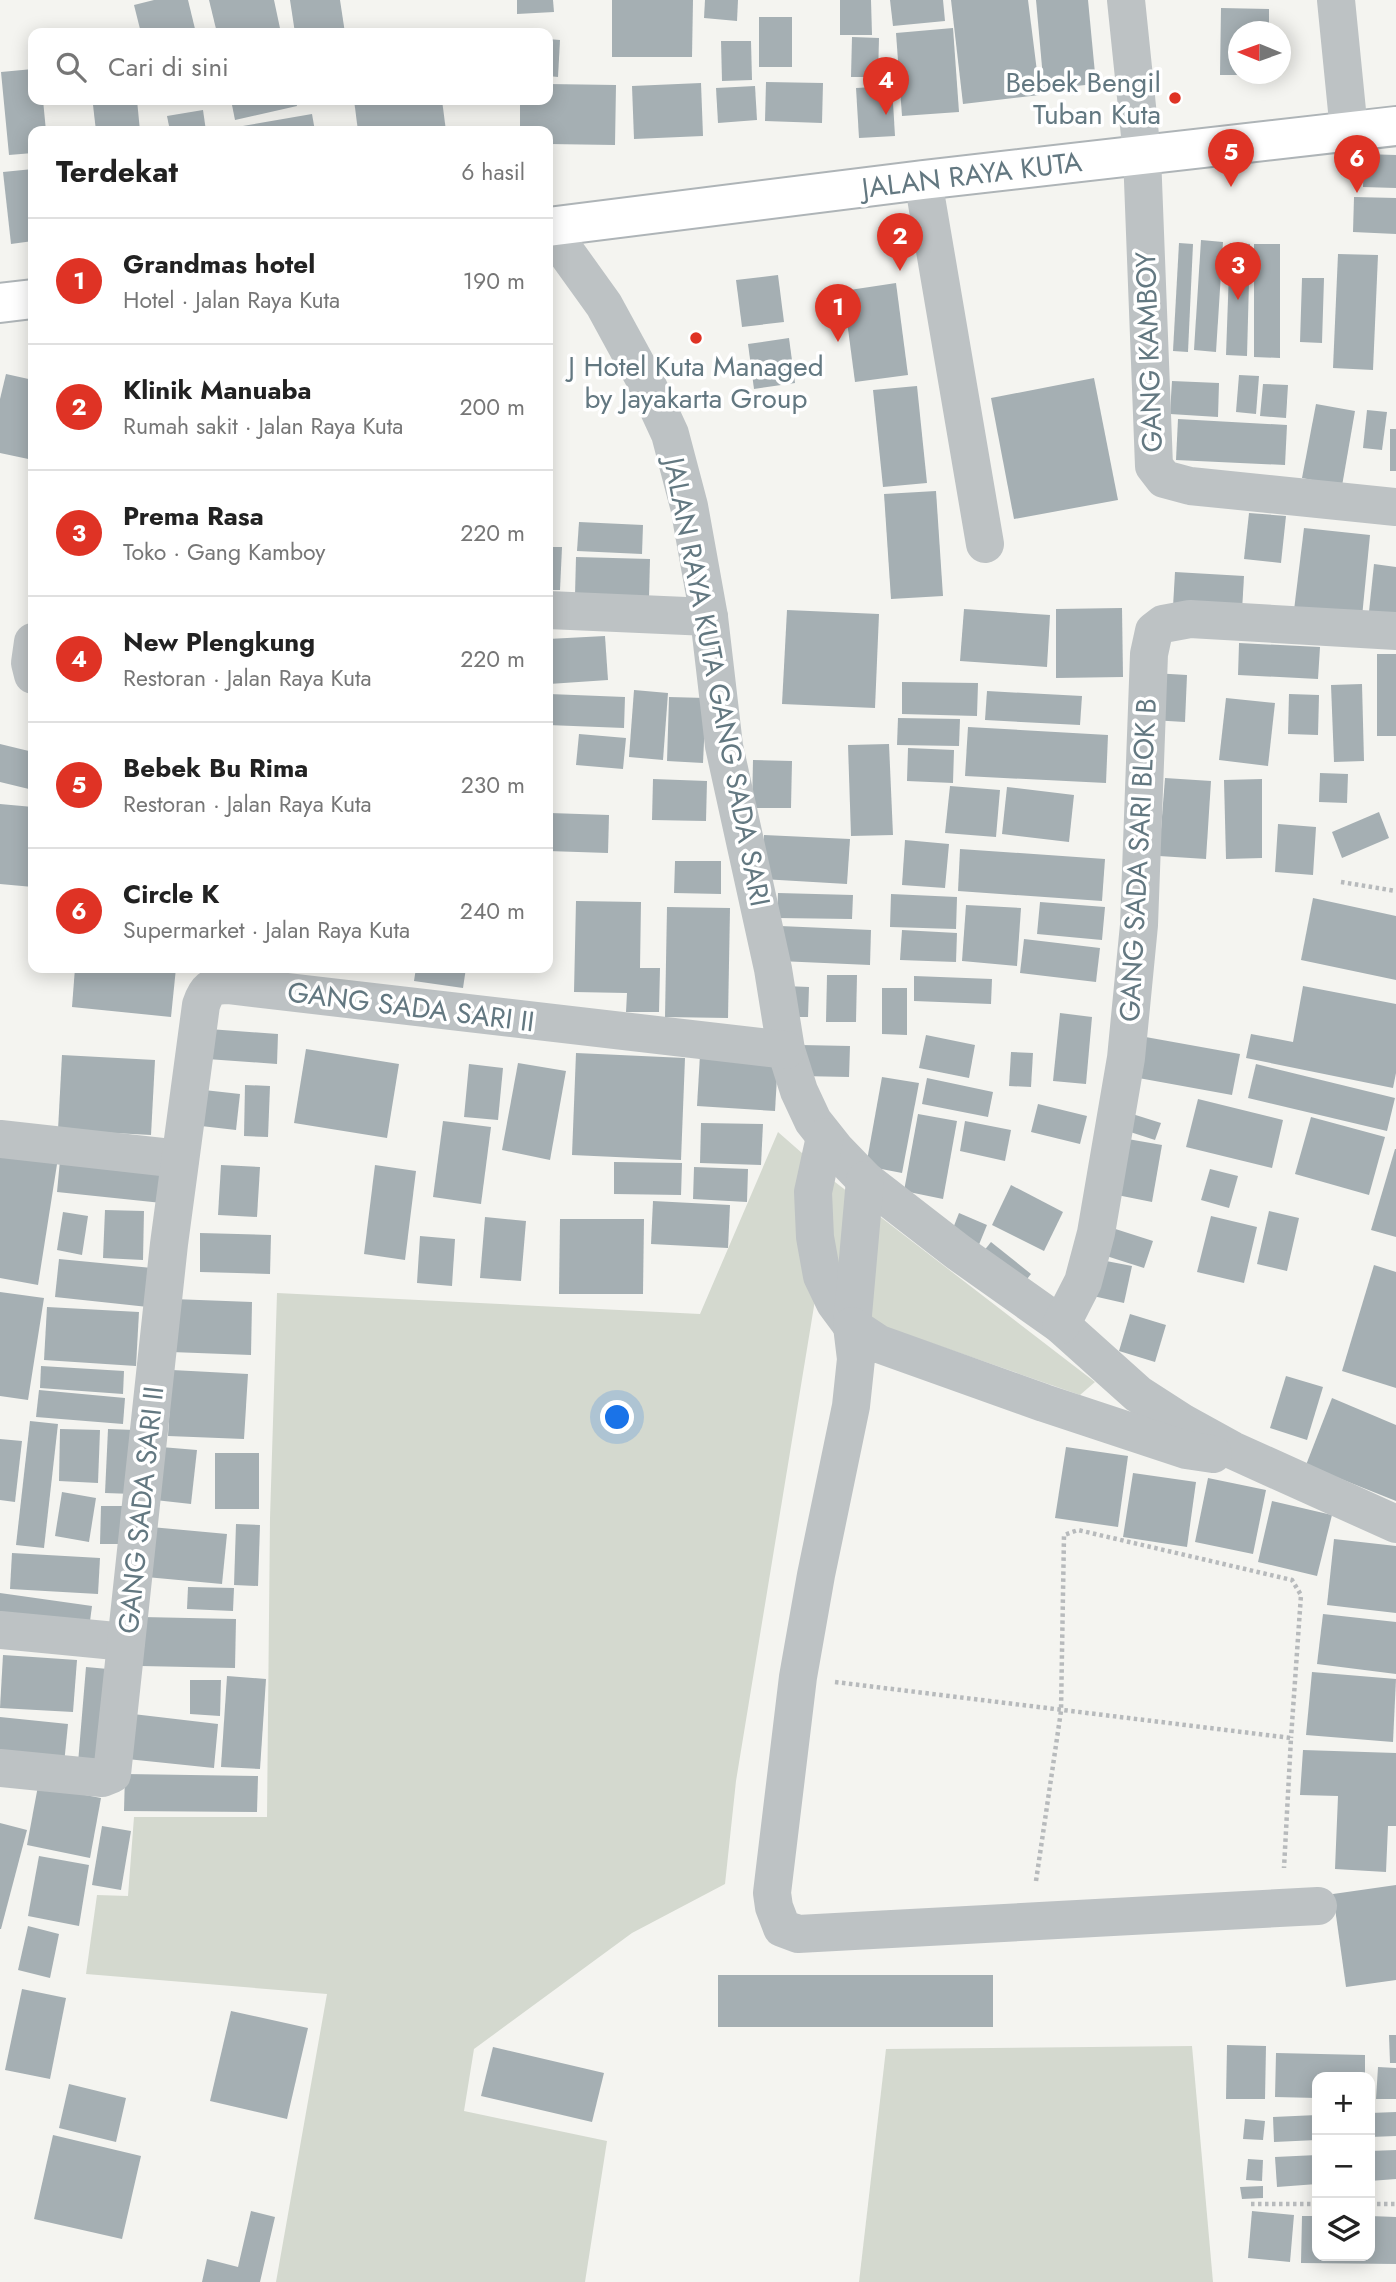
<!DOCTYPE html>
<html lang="id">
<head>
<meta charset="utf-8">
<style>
  body { margin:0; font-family:Jost,sans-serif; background:#f2f2f2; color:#222 }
  .controls { position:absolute; right:21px; bottom:21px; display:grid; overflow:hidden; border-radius:14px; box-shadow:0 4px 18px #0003 }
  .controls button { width:63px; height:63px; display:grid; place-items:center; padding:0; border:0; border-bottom:2px solid #e0e0e0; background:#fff; color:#222; font:35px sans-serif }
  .compass { position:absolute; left:1228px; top:21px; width:63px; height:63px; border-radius:50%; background:#fff; box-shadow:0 4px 18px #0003; rotate:271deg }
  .you { position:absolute; left:618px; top:1418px; width:24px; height:24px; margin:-18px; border:5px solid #fff; border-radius:50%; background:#1a73e8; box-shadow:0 0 0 10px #1a73e833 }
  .badge { display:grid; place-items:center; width:46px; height:46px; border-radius:50%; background:#df3325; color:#fff; font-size:23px; font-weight:700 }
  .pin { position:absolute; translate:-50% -58px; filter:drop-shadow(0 2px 4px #0008) }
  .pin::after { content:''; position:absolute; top:37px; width:24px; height:21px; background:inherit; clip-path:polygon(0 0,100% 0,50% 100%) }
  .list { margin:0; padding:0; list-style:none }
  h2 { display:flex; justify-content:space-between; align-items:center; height:91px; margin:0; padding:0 28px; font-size:30px }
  h2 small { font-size:23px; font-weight:400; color:#767676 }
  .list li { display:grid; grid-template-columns:46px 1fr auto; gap:21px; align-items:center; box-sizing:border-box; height:126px; padding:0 28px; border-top:2px solid #e0e0e0 }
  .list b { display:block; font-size:26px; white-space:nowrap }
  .list p { margin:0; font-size:23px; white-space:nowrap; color:#767676 }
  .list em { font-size:23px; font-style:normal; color:#767676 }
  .icon { flex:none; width:38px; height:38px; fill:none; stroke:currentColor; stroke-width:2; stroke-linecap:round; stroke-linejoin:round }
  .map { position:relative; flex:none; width:1396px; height:2282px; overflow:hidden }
  .search { position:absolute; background:#fff; box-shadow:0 4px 18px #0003; left:28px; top:28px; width:525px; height:77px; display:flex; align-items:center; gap:18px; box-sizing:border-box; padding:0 24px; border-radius:14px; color:#767676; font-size:26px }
  .panel { position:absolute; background:#fff; box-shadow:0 4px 18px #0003; left:28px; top:126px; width:525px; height:847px; border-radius:14px }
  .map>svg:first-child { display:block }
</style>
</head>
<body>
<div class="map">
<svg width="1396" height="2282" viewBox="0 0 1396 2282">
  <rect width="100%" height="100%" fill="#f4f4f0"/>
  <!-- green -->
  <g fill="#d4d9cf">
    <path d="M778,1132L835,1182L1095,1382L1080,1395L865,1320L816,1294L736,1781L725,1884L632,1933L474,2049L464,2111L607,2141L585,2282H276L327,1994L86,1974L97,1895L128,1896L134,1817H267L270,1518L277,1293L700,1314Z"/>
    <path d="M1192,2046L1213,2282H859L886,2049Z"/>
  </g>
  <!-- building -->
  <g fill="#a5afb3">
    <path d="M154,0H188L196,33H141L134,5Z"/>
    <path d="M209,0H274L281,33H217Z"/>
    <path d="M290,0H340L345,33H295Z"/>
    <path d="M517,0H553L554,12L517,14Z"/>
    <path d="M612,0H693L692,57H612Z"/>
    <path d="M705,0H738L737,21L704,18Z"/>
    <path d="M840,0H871L872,35H840Z"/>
    <path d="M890,0H943L945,21L893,26Z"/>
    <path d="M951,0H1028L1040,95L963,104Z"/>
    <path d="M1036,0H1088L1096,84L1044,89Z"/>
    <path d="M1221,8L1269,9V32H1238V75H1220Z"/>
    <rect x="759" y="17" width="33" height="50"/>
    <path d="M953,28L959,112L902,116L896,33Z"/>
    <path d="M852,37L879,38L878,77H851Z"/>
    <path d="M548,39L560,40L558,77L548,76Z"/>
    <path d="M721,41H751L752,80L722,81Z"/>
    <path d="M33,69V100H43L46,131H33V153L9,155L1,72Z"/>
    <path d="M766,82L823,83L822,123L765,121Z"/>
    <path d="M701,83L703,136L634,139L632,86Z"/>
    <path d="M548,84L616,85L615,145L548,144V131H520V100H548Z"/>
    <path d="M755,86L757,120L718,123L716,88Z"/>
    <path d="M892,86L895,136L859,138L856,88Z"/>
    <path d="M137,100L140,131H96L93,105Z"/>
    <path d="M231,100H296L297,106L235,120Z"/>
    <path d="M354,100H442L446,131H358Z"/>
    <path d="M203,110L206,131H170L167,116Z"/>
    <path d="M312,114L315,131H232L231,128Z"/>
    <path d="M1364,154L1396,155V188L1363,187Z"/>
    <path d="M33,169V241L11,244L3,172Z"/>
    <path d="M1354,197L1396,198V234L1353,232Z"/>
    <path d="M1201,240L1223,242L1216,352L1194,350Z"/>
    <path d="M1179,243L1193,244L1188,352L1173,351Z"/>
    <path d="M1230,243L1250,244L1247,356L1226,355Z"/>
    <path d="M1254,244H1280V358L1254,357Z"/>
    <path d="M1338,254L1378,255L1373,370L1333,368Z"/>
    <path d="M778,275L784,322L742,327L736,280Z"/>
    <path d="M1302,278H1324L1322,343L1300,342Z"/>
    <path d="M896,283L908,375L855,382L843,291Z"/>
    <path d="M789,338L795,383L754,389L748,344Z"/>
    <path d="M6,374L33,380V460L0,453V399Z"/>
    <path d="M1239,375L1259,376L1256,414L1236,412Z"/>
    <path d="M1094,378L1118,500L1014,519L991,398Z"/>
    <path d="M1172,381L1219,383L1218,417L1170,414Z"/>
    <path d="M1263,384L1288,385L1286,418L1260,416Z"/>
    <path d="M917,386L927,483L883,487L873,390Z"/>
    <path d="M1316,404L1355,411L1342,486L1302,478Z"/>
    <path d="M1367,410L1387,412L1382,450L1363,448Z"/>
    <path d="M1178,419L1287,425L1285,465L1176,460Z"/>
    <rect x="1390" y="429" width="6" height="42"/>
    <path d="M936,491L943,596L891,599L884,494Z"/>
    <path d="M1249,513L1286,516L1281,563L1244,559Z"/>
    <path d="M579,522L643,525L642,554L577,551Z"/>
    <path d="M1304,528L1370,535L1362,617L1294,610Z"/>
    <path d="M548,547H562L560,590H548Z"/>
    <path d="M576,557L650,559L649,598L575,595Z"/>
    <path d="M1374,564L1396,567V625L1368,621Z"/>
    <path d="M1175,572L1244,576L1242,611L1173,607Z"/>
    <path d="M1122,608L1123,677L1056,678V609Z"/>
    <path d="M964,609L1050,615L1047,667L960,661Z"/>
    <path d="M787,610L879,614L875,708L782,704Z"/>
    <path d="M605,636L608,680L549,684L548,639Z"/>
    <path d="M1239,643L1320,647L1318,679L1238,675Z"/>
    <rect x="1377" y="654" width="19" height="82"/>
    <path d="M1153,673L1187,675L1185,722L1151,720Z"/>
    <path d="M902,682L978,683L977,716L902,714Z"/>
    <path d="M1362,684L1364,761L1334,762L1331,685Z"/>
    <path d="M634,690L668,693L663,760L629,757Z"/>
    <path d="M987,691L1082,696L1080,725L985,720Z"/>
    <path d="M549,694L625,697L624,728L548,725Z"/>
    <path d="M1289,694L1319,695L1318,735L1288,734Z"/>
    <path d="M669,697L706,698L703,763L667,761Z"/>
    <path d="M1226,698L1275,703L1268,766L1219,760Z"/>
    <path d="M898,718L960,719L959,746L897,745Z"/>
    <path d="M968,727L1108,735L1106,783L965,776Z"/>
    <path d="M579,734L626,738L623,769L576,765Z"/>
    <path d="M0,744L33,752V790L0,782Z"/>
    <path d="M889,744L893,835L851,836L848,745Z"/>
    <path d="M908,748L954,750L953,783L907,781Z"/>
    <path d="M753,760L792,761L791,808H752Z"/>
    <path d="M1320,773L1348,774L1347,803L1319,802Z"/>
    <path d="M1165,778L1211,781L1206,859L1159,856Z"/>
    <path d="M653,779L707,781L706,821L652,820Z"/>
    <path d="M1262,779V858L1226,859L1224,780Z"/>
    <path d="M950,786L1000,790L996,837L945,833Z"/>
    <path d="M1007,787L1074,795L1069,842L1002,834Z"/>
    <path d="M0,804L33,807V887L0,884Z"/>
    <path d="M1379,812L1389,838L1342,858L1332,832Z"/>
    <path d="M550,813L609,815L608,853L548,851Z"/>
    <path d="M1278,824L1316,827L1313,875L1275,872Z"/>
    <path d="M764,835L850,839L847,884L762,879Z"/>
    <path d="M905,840L949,844L945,888L902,885Z"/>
    <path d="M960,849L1105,859L1102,901L958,891Z"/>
    <path d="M675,861H721V894L674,893Z"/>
    <path d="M778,893L853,895L852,919L777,918Z"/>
    <path d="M891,894L957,897L956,929L890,927Z"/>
    <path d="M1313,898L1396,916V980L1301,960Z"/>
    <path d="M576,901L641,902L640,968H660L659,1012H626L627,993L574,992Z"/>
    <path d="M1040,902L1105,907L1102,940L1037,934Z"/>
    <path d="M966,905L1021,908L1017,966L962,961Z"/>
    <path d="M667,907L730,908L728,1018L665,1017Z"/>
    <path d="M780,926L871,930L870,965L779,961Z"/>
    <path d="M902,930L957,933L956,962L900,960Z"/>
    <path d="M1024,939L1100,948L1096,982L1020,973Z"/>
    <path d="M75,968H176L171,1017L72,1007Z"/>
    <path d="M416,968H466L463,988L414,981Z"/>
    <path d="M827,975H857L856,1022H826Z"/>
    <path d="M914,976L992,979L991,1004L914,1001Z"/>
    <path d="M785,986L809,987L808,1017H784Z"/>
    <path d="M1303,986L1396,1004V1073L1393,1088L1246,1058L1251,1034L1293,1042Z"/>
    <path d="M882,988H907V1035L882,1034Z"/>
    <path d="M1060,1013L1092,1017L1086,1084L1053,1081Z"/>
    <path d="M209,1029L278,1034L277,1064L207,1059Z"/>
    <path d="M926,1035L975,1045L969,1078L919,1068Z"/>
    <path d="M1140,1036L1240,1054L1232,1095L1133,1077Z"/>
    <path d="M801,1045L850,1046L849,1077L801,1076Z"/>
    <path d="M306,1049L399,1064L387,1138L294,1123Z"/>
    <path d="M1011,1052L1033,1053L1031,1087L1009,1086Z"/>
    <path d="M576,1053L685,1058L681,1160L572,1155Z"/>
    <path d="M62,1055L155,1060L151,1135L58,1130Z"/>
    <path d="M700,1055L778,1060L775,1111L697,1106Z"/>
    <path d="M518,1063L566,1071L550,1160L502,1150Z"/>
    <path d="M469,1064L503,1068L498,1120L464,1117Z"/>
    <path d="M1256,1064L1395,1098L1387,1131L1248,1098Z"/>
    <path d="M882,1077L919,1083L902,1173L866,1166Z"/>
    <path d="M927,1078L993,1092L988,1117L922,1104Z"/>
    <path d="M245,1085L270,1086L268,1137L244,1136Z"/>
    <path d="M204,1090L240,1094L236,1130L201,1126Z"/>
    <path d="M1198,1099L1283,1120L1272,1168L1186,1147Z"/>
    <path d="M1038,1104L1087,1116L1080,1144L1031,1132Z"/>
    <path d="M1126,1112L1161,1123L1155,1140L1121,1129Z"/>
    <path d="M918,1114L957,1121L943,1199L904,1191Z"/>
    <path d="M1311,1117L1385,1137L1369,1195L1295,1174Z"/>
    <path d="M443,1121L491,1127L481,1204L433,1197Z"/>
    <path d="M965,1121L1011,1130L1005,1161L960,1151Z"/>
    <path d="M701,1123L763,1124L761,1165L700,1163Z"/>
    <path d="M1122,1138L1162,1145L1152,1202L1112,1194Z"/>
    <path d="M0,1148L58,1158L38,1285L0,1278Z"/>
    <path d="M1395,1149H1396V1237L1371,1230Z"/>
    <path d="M60,1160L165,1170L162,1203L57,1192Z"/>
    <path d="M614,1162L682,1163L681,1195L614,1194Z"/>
    <path d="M221,1165L260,1167L257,1217L218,1215Z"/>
    <path d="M375,1165L416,1171L405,1260L364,1254Z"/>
    <path d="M694,1167L748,1169L747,1202L693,1199Z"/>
    <path d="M1210,1169L1238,1176L1229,1208L1201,1200Z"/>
    <path d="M1011,1185L1063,1212L1044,1251L992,1225Z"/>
    <path d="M653,1201L730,1205L728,1248L651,1244Z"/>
    <path d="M105,1210L144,1211L143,1260L103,1258Z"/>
    <path d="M1269,1211L1299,1218L1287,1271L1257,1264Z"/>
    <path d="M63,1212L88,1216L82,1255L57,1250Z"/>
    <path d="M959,1213L987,1225L978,1247L950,1236Z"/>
    <path d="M1211,1216L1257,1227L1244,1283L1197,1272Z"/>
    <path d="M485,1217L526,1221L521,1281L480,1278Z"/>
    <path d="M560,1219H644L643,1294H559Z"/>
    <path d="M1106,1226L1153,1241L1144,1268L1097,1253Z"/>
    <path d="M200,1233L271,1235L270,1274L200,1272Z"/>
    <path d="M420,1236L455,1239L452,1286L417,1283Z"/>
    <path d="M991,1242L1031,1274L1019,1289L979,1257Z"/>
    <path d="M59,1259L152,1268L148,1307L55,1297Z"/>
    <path d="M1101,1260L1132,1266L1124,1303L1093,1296Z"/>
    <path d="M1374,1265L1396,1272V1388L1342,1371Z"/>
    <path d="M0,1292L44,1298L28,1400L0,1396Z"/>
    <path d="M173,1299L252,1302L251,1355L171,1352Z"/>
    <path d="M47,1307L139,1312L136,1366L44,1360Z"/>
    <path d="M1130,1314L1166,1325L1155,1362L1119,1351Z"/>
    <path d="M41,1366L124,1371L123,1394L40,1388Z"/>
    <path d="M172,1370L248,1374L244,1439L168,1436Z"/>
    <path d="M1286,1376L1323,1387L1307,1440L1270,1428Z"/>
    <path d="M39,1390L125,1398L123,1424L36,1417Z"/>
    <path d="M1332,1398L1396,1425V1501L1306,1465Z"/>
    <path d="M30,1421L58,1424L44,1548L16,1545Z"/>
    <path d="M60,1429L100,1430L98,1483L59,1481Z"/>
    <path d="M108,1429L135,1430L133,1494L105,1493Z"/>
    <path d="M0,1439L22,1441L15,1502L0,1500Z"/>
    <path d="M161,1447L197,1450L191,1504L155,1500Z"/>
    <path d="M1066,1447L1128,1456L1118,1527L1055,1518Z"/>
    <rect x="215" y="1453" width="44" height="56"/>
    <path d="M1133,1473L1196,1482L1187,1547L1123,1537Z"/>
    <path d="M1208,1478L1266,1490L1253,1554L1195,1542Z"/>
    <path d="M62,1492L96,1498L89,1542L55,1536Z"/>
    <path d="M1272,1501L1332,1515L1317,1576L1258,1562Z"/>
    <path d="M101,1506H122L121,1544H100Z"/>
    <path d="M236,1524L260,1525L258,1586L234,1585Z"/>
    <path d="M151,1527L227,1534L222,1584L146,1577Z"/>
    <path d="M1334,1539L1396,1546V1613L1327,1605Z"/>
    <path d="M12,1553L100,1558L98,1594L10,1589Z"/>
    <path d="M188,1587L234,1588L233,1611L187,1609Z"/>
    <path d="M0,1593L92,1606L89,1629L0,1617Z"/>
    <path d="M1323,1614L1396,1622V1674L1317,1664Z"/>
    <path d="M142,1617L236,1619L235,1668L141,1666Z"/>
    <path d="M3,1655L77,1660L73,1712L0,1708Z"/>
    <path d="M86,1667L108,1669L100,1764L78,1763Z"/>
    <path d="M1312,1672L1396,1679L1393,1742L1306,1735Z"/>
    <path d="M227,1676L266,1679L260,1769L221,1767Z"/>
    <path d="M190,1680H221L220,1716L190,1714Z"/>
    <path d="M133,1714L218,1724L214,1768L127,1759Z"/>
    <path d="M0,1717L68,1724L64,1764L0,1758Z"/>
    <path d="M1303,1750L1396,1753V1826H1388L1386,1872L1335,1869L1338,1796L1300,1795Z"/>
    <path d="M125,1774L258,1776L257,1812L124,1811Z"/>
    <path d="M38,1786L101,1798L90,1858L27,1845Z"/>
    <path d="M0,1823L27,1830L1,1929H0Z"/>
    <path d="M102,1826L131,1831L121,1890L92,1885Z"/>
    <path d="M39,1856L89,1865L79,1926L28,1916Z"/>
    <path d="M1396,1885V1980L1346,1987L1333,1894Z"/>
    <path d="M28,1926L59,1934L50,1978L18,1970Z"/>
    <rect x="718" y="1975" width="275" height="52"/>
    <path d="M22,1989L66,1998L50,2079L5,2070Z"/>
    <path d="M231,2011L308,2028L287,2119L210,2101Z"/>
    <path d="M1389,2035H1396V2063H1390Z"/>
    <path d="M1227,2045L1266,2046L1265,2099H1226Z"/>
    <path d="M493,2047L604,2073L592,2122L481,2096Z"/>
    <path d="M1276,2053L1365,2055V2077H1317V2098L1275,2097Z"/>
    <path d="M1378,2067L1396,2068V2099H1376Z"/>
    <path d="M69,2084L126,2098L116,2142L59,2128Z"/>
    <path d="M1396,2112V2136L1370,2137V2113Z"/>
    <path d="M1317,2115V2140L1274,2142L1273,2117Z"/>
    <path d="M1245,2119L1265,2121L1263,2140L1243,2139Z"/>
    <path d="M53,2135L141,2156L122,2239L34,2219Z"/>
    <path d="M1396,2150V2179L1370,2181V2151Z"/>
    <path d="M1317,2155V2184L1277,2187L1275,2157Z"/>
    <path d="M1248,2159L1263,2160L1262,2181L1246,2180Z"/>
    <path d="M1263,2186V2198L1242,2199L1240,2187Z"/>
    <path d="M251,2211L275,2217L260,2282H202L207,2259L238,2267Z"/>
    <path d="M1252,2211L1294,2215L1290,2262L1248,2258Z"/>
    <path d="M1302,2216H1317V2256H1370V2216L1396,2217V2264L1301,2263Z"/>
  </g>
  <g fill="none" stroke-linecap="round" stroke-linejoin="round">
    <defs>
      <g id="major">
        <path d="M548,227L923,180L1396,126"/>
        <path d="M0,303L33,299"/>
      </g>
    </defs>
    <!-- major casing -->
    <use href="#major" stroke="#aeb4b7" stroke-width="42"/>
    <!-- path -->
    <g stroke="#b7babc" stroke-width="4.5" stroke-dasharray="3.5 3.5" stroke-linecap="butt">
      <path d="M1341,882L1396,891"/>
      <path d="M835,1682L1291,1738L1284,1868"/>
      <path d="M1036,1881L1061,1711L1064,1535L1078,1530L1292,1580L1301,1595L1291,1738"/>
      <path d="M1251,2204H1317"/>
      <path d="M1370,2204H1396"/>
    </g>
    <!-- minor -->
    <g stroke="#bdc2c4" stroke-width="38">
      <path d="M1126,0L1142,155L1154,466L1164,479L1190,486L1396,507"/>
      <path d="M1336,0L1349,131"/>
      <path d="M923,180L985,544"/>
      <path d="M548,227L604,305L646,382L670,434L689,506L709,617L724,746L773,969L786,1050L799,1091L813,1121L836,1150L865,1180L958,1252L1061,1325L1138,1394L1183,1423L1232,1450L1396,1524"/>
      <path d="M548,610L709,617"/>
      <path d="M33,642L30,663L33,675"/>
      <path d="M825,1137L813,1192L815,1237L822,1276L835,1303L852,1326"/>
      <path d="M0,1139L180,1159"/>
      <path d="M1061,1325L1083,1282L1096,1233L1126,1058L1139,925L1149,654L1154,631L1163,624L1190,619L1396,631"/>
      <path d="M852,1326L865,1180"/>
      <path d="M1213,1454L1186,1450L1044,1403L879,1344L852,1326L856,1359L851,1406L816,1575L798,1677L772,1893L774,1907L782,1928L798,1934L1318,1906"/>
      <path d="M0,1630L126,1642"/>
      <path d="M0,1768L91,1777L102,1778L112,1774L169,1244L201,1005C206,990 211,985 227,985L786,1050"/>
    </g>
    <!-- major -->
    <use href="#major" stroke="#fff" stroke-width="38"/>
  </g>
  <!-- markers -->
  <g fill="#df3325" stroke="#fff" stroke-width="2.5">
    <circle cx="1175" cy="98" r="7"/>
    <circle cx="696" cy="338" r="7"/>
  </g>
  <g text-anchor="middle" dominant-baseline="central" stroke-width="7" stroke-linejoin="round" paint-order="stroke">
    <!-- poi labels -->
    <g font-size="28" fill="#637881" stroke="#fff" text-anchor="end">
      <text x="1161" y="82">Bebek Bengil<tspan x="1161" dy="32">Tuban Kuta</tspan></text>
      <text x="696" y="366" text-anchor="middle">J Hotel Kuta Managed<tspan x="696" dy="32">by Jayakarta Group</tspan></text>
    </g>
    <!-- street labels -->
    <g font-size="28" fill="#637881" stroke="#fff">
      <text transform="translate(972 175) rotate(-7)">JALAN RAYA KUTA</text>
      <text transform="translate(1149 352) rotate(-92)">GANG KAMBOY</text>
      <text transform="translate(717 682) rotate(79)">JALAN RAYA KUTA GANG SADA SARI</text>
      <text transform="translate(1138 860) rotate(-87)">GANG SADA SARI BLOK B</text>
      <text transform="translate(411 1007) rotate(7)">GANG SADA SARI II</text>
      <text transform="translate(141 1510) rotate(-84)">GANG SADA SARI II</text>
    </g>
  </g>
</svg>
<div class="controls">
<button>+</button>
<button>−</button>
<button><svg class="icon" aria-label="layers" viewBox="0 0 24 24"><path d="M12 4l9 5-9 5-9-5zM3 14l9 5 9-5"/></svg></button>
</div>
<svg class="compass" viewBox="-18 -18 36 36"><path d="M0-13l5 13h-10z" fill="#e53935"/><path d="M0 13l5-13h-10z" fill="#767676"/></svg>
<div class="you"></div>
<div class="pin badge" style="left:838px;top:342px">1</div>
<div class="pin badge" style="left:900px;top:271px">2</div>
<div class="pin badge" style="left:1238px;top:300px">3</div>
<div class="pin badge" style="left:886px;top:115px">4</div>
<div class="pin badge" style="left:1231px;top:187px">5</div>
<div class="pin badge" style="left:1357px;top:193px">6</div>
<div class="search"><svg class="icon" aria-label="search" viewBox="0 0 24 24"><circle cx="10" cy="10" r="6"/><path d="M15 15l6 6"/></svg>Cari di sini</div>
<section class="panel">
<h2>Terdekat<small>6 hasil</small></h2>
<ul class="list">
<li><span class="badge">1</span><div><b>Grandmas hotel</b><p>Hotel · Jalan Raya Kuta</p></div><em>190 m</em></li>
<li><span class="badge">2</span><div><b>Klinik Manuaba</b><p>Rumah sakit · Jalan Raya Kuta</p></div><em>200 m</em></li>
<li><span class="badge">3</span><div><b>Prema Rasa</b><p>Toko · Gang Kamboy</p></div><em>220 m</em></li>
<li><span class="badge">4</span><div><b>New Plengkung</b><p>Restoran · Jalan Raya Kuta</p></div><em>220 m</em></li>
<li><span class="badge">5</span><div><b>Bebek Bu Rima</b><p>Restoran · Jalan Raya Kuta</p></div><em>230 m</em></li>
<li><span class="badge">6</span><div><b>Circle K</b><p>Supermarket · Jalan Raya Kuta</p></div><em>240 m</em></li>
</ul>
</section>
</div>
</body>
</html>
